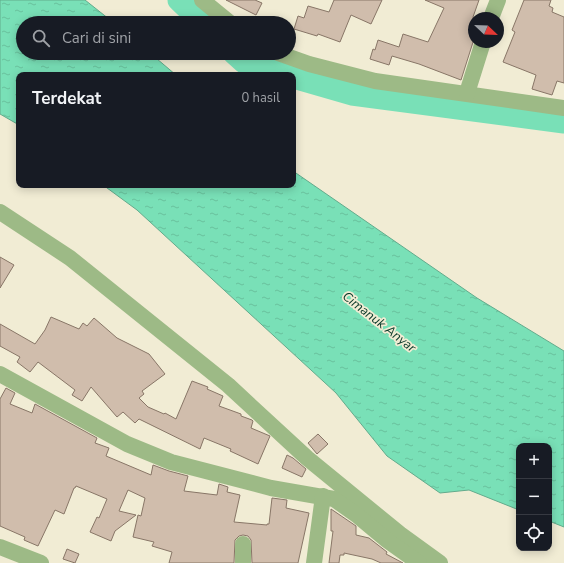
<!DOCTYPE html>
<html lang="id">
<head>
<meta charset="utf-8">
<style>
  body { margin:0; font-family:"Nunito Sans",sans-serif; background:#242831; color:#f1f3f6 }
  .controls { position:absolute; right:12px; bottom:12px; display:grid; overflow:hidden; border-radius:8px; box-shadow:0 2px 10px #0003 }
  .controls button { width:36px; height:36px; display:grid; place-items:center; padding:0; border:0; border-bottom:1px solid #363941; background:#171b24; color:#f1f3f6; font:20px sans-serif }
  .compass { position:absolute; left:468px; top:12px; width:36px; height:36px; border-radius:50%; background:#171b24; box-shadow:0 2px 10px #0003; rotate:113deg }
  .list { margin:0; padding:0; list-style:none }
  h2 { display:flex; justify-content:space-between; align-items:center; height:52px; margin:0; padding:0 16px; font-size:17px }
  h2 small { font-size:13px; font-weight:400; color:#9ea1a6 }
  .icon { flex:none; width:22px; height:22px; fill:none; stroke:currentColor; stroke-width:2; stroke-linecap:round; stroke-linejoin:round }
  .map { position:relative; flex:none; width:564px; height:563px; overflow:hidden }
  .search { position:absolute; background:#171b24; box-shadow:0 2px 10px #0003; left:16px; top:16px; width:280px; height:44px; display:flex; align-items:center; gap:10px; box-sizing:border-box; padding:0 14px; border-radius:22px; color:#9ea1a6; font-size:15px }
  .panel { position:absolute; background:#171b24; box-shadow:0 2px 10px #0003; left:16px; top:72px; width:280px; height:116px; border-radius:8px }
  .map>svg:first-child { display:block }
</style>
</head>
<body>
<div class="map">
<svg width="564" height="563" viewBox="0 0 564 563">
  <defs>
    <pattern id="water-ripples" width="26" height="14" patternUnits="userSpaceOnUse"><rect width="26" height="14" fill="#79e0b7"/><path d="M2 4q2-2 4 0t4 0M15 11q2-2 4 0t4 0" fill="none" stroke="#69c09d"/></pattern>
  </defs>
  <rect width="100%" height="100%" fill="#f1ecd4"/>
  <!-- water -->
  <g fill="url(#water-ripples)" stroke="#63ab8c">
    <path d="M0,0H85L114,23H23V53H150L176,75H19V125L0,114Z"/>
    <path d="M293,171L477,298L564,351V527L549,521V446H519V510L469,490L440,493L387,456L336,393L137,210L103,185H293Z"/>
  </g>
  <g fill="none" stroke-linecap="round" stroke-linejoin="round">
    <!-- river -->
    <g stroke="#79e0b7" stroke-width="23">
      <path d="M179,0L203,23"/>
      <path d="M234,53L244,62L288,75"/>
      <path d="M293,77L352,94L564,122"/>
    </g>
  </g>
  <!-- building -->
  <g fill="#d0bdac" stroke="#887667">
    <path d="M226,0H255L262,3L256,15Z"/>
    <path d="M334,0H382L371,24L351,15L340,42L318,34L317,36L294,29L298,16L304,18L308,6L329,12Z"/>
    <path d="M425,0H479L473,17L474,39L461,80L419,64L392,56L389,65L370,59L373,49L375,50L378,40L399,47L403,34L428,42L444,8Z"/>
    <path d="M524,0H551L549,6L553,8L552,12L564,17V83L557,81L552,95L532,89L536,75L503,62L515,32L512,30Z"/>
    <path d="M0,257L14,265L0,288Z"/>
    <path d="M51,317L79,329L83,323L87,326L94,318L117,338L149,354L165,374L142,391L144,394L139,398L148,407L164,414L165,413L176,419L192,381L208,387L207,389L223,396L219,406L241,414V416L252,420L253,421L251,428L270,436L258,464L230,451L231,449L204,438L200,449L139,419L135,423L123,412L117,417L91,387L82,401L72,395L75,390L38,362L30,372L17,362L20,357L0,346V324L35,344L45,330Z"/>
    <path d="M6,388L15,393L10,404L32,413L35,404L97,438L95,443L109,448L106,456L151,475L153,465L169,471L188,476L184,491L217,495L219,484L228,487L227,492L240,495L234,522L267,525V524H269L272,498L287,500L286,508L309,513L298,563H252L251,540L248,536L243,535L239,536L235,540L234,563H169L172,552L152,546L154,542L133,537L138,515L141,516L145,498L128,490L119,511L136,515L115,531L111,541L90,532L97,517L99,518L107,499L76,486L75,488H74L64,514L55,510L38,546L24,540L25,537L0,526V399Z"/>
    <path d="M318,434L328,444L317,454L308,443Z"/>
    <path d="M287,455L293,458L306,469L302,477L282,468Z"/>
    <path d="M331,509L356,526V535L369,538L387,552L386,554L403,563H381L372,559L344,553V555H340L339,563H329L333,531H331Z"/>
    <path d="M67,549L79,554L75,563L63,559Z"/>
  </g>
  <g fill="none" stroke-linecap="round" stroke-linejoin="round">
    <!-- minor -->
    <g stroke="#9dba86" stroke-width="16">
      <path d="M202,0L230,23"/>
      <path d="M491,18L498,0"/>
      <path d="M278,53L309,64L375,81L564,108"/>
      <path d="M467,93L483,42"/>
      <path d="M0,212L70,258L228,385L307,458L400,534L440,563"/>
      <path d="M0,374L127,444L171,462L271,488L334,499L358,516L388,541L419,563"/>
      <path d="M0,547L41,563"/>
      <path d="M243,563V544"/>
      <path d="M314,563L323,496"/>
    </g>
  </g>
  <g text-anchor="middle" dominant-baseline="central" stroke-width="3.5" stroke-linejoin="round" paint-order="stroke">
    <!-- water labels -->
    <g font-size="13" font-style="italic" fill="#093829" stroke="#f1ecd4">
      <text transform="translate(379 322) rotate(38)">Cimanuk Anyar</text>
    </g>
  </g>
</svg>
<div class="controls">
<button>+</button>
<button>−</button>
<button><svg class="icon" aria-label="locate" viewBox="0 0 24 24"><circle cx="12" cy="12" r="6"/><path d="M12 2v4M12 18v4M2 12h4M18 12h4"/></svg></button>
</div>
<svg class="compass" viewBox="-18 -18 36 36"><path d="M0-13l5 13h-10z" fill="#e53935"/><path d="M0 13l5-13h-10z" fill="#9ea1a6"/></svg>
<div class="search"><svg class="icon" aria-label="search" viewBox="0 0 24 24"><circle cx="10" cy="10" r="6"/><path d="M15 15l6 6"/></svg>Cari di sini</div>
<section class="panel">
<h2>Terdekat<small>0 hasil</small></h2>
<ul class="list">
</ul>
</section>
</div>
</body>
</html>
